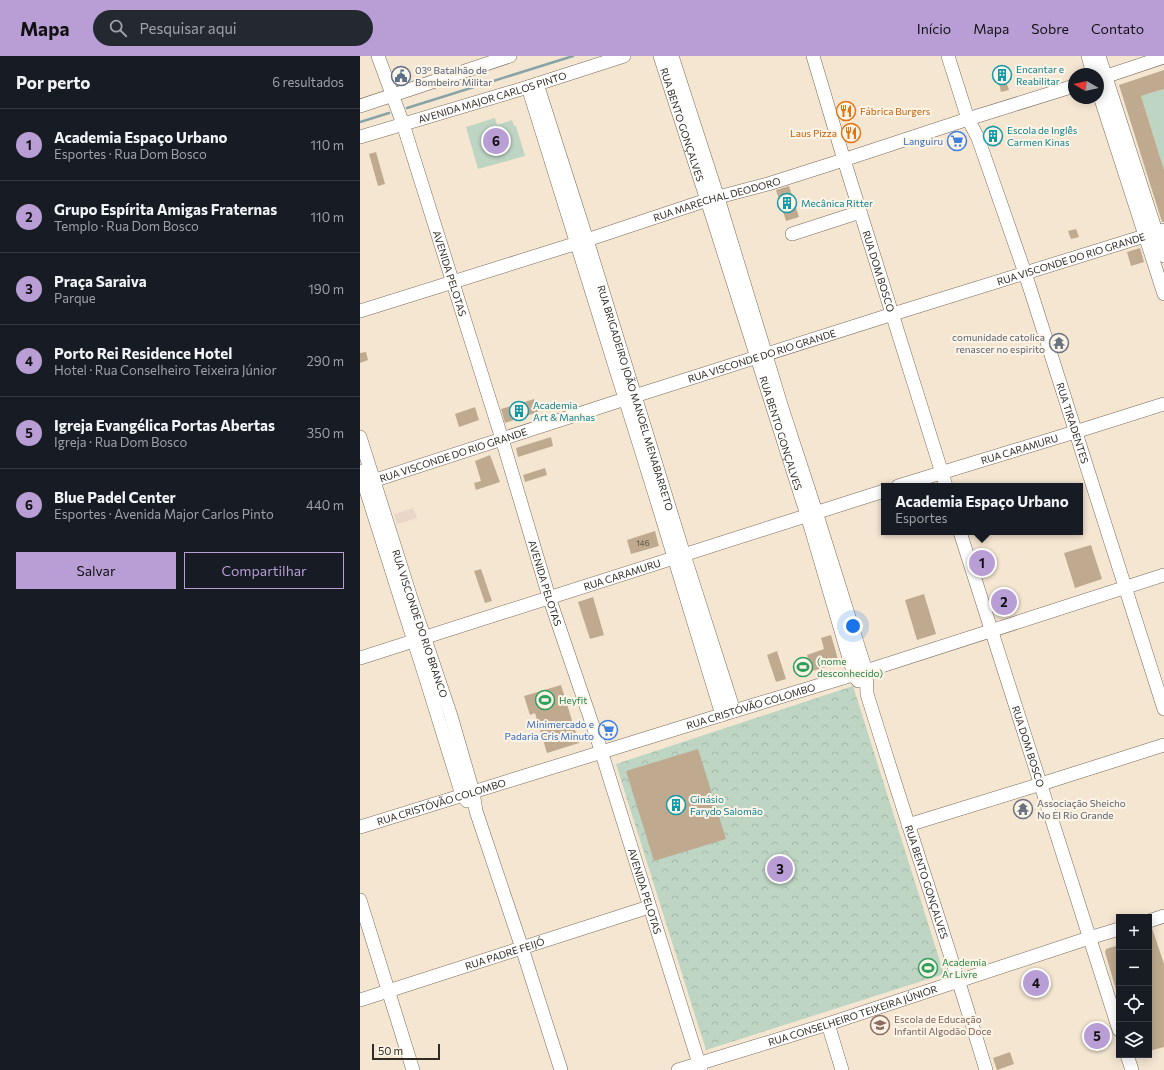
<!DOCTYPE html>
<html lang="pt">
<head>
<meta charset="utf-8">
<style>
  body { margin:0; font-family:Commissioner,sans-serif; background:#242831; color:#f1f3f6 }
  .controls { position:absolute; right:12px; bottom:12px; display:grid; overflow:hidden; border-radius:0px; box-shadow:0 2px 10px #0003 }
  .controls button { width:36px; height:36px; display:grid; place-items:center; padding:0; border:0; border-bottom:1px solid #363941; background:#171b24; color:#f1f3f6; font:20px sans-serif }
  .compass { position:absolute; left:708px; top:12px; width:36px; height:36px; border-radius:50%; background:#171b24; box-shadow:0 2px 10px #0003; rotate:279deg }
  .scale { position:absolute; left:12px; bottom:10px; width:68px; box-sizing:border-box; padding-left:4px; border:2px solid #302b23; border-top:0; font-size:11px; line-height:14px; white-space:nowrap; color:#302b23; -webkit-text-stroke:3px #fdf4e8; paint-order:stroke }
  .you { position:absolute; left:493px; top:570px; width:14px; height:14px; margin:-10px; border:3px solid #fff; border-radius:50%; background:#1a73e8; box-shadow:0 0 0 6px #1a73e833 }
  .badge { display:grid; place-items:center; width:26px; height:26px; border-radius:50%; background:#b89ed5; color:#111; font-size:13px; font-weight:700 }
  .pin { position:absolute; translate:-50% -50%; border:2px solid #fff; box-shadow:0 1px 4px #0006 }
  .popup { position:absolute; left:521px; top:427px; width:202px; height:52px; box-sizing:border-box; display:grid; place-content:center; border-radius:0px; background:#171b24; filter:drop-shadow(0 1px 3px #0005); font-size:13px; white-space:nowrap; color:#9ea1a6 }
  .popup b { font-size:15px; color:#f1f3f6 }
  .popup::after { content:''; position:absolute; left:50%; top:100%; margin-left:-8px; border:8px solid transparent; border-top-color:#171b24 }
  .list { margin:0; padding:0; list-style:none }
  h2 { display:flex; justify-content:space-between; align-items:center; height:52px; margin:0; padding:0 16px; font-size:17px }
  h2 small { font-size:13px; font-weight:400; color:#9ea1a6 }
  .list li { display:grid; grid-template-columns:26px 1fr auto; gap:12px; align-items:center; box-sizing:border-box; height:72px; padding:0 16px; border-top:1px solid #363941 }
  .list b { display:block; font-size:15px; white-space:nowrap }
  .list p { margin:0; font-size:13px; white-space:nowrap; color:#9ea1a6 }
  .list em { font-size:13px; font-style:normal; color:#9ea1a6 }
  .actions { display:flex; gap:8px; padding:12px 16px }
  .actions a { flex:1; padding:9px 0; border:1px solid #b89ed5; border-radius:0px; text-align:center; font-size:14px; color:#b89ed5 }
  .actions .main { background:#b89ed5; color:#111 }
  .icon { flex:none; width:22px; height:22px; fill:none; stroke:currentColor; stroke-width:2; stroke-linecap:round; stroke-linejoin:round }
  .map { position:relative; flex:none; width:804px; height:1014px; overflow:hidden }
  header { display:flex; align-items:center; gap:24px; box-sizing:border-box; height:56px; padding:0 20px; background:#b89ed5; color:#111 }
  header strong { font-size:19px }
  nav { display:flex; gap:22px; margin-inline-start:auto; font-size:14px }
  .search { width:280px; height:36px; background:#242831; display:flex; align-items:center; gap:10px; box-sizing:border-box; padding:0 14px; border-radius:22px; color:#9ea1a6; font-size:15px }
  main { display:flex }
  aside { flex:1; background:#171b24 }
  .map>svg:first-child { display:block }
</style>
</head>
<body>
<header>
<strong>Mapa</strong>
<div class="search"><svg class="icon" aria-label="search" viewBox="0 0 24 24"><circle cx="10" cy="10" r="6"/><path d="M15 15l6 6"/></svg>Pesquisar aqui</div>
<nav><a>Início</a><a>Mapa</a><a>Sobre</a><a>Contato</a></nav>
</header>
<main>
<aside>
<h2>Por perto<small>6 resultados</small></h2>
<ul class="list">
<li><span class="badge">1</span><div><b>Academia Espaço Urbano</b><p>Esportes · Rua Dom Bosco</p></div><em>110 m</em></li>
<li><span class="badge">2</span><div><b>Grupo Espírita Amigas Fraternas</b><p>Templo · Rua Dom Bosco</p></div><em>110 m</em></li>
<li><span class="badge">3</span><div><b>Praça Saraiva</b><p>Parque</p></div><em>190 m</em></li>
<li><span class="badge">4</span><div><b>Porto Rei Residence Hotel</b><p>Hotel · Rua Conselheiro Teixeira Júnior</p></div><em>290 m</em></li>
<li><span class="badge">5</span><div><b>Igreja Evangélica Portas Abertas</b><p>Igreja · Rua Dom Bosco</p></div><em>350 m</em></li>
<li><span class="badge">6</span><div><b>Blue Padel Center</b><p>Esportes · Avenida Major Carlos Pinto</p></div><em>440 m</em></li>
</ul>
<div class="actions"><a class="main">Salvar</a><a>Compartilhar</a></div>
</aside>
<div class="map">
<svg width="804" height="1014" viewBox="0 0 804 1014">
  <defs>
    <pattern id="park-crowns" width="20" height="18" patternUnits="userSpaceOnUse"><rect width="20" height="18" fill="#bed5c4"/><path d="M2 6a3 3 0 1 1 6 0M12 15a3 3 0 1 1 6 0" fill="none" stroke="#a4b7a8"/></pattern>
  </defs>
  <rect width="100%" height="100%" fill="#f5e6d2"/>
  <!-- commercial -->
  <path fill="#ead6c8" d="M53,452L57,462L37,468L34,458Z"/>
  <!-- green -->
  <g fill="#bed5c4">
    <path d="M804,33V114L781,40Z"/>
    <path d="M135,62L137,69L152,64L154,70H156L165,100L118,113L106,71Z"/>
  </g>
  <!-- park -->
  <path fill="url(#park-crowns)" d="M493,630L584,918L346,994L256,708Z"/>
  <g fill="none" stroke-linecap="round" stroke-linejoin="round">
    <!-- stream -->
    <g stroke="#88a3a7" stroke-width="2.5">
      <path d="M47,52L213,0"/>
      <path d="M0,66L29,57"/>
    </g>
  </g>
  <!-- building -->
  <g fill="#bfaa8f">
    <path d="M804,14V33L781,40L804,114V166H802L759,29Z"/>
    <path d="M646,25L649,34L641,36L639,27Z"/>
    <path d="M634,69L641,88L633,91L626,72Z"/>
    <path d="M16,96L25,128L18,130L9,98Z"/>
    <path d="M429,130L439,161L426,165L416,134Z"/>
    <path d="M716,173L719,181L711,183L708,175Z"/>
    <path d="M780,192L784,206L771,210L767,196Z"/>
    <path d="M6,296L8,304L0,307V297Z"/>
    <path d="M174,343L178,356L145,367L141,353Z"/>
    <path d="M115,351L119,364L99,371L95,358Z"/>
    <path d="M191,381L193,390L158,401L156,392Z"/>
    <path d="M130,399L140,426L116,434L114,427L121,425L115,405Z"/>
    <path d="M185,412L187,419L165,426L163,419Z"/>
    <path d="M295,475L299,490L271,498L267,484Z"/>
    <path d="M731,489L742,523L715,532L704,497Z"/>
    <path d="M121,513L132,545L125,547L114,515Z"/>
    <path d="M564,538L576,578L557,584L545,544Z"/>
    <path d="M233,541L244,579L230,583L218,546Z"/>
    <path d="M471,579L479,607L439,619L435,607L448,603L447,599L464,593L461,582Z"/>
    <path d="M417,595L426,623L416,626L407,599Z"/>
    <path d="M201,629L219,687L187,697L175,657L170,659L164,640Z"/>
    <path d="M338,693L366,783L294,805L266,715Z"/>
    <path d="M792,872L804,908V991L789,995V873Z"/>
    <path d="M759,889V936L757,937L745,896L746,893Z"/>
    <path d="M650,996L654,1008L637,1014L633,1002Z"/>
  </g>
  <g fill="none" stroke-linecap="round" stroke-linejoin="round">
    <defs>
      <g id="minor">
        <path id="s1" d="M18,0L43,68L142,383L189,541L238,685L341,1014"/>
        <path id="s2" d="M300,0L347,144L447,459L494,619L498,625"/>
        <path id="s3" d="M312,0L358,142L422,352L456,456L506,615L507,638C546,764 588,888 626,1014"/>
        <path id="s4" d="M453,0L484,104L586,430"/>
        <path id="s5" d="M588,0L608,63L618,82L665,217L804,653"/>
        <path d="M728,0L733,18"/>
        <path d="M739,0L804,200"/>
        <path d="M738,23L804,1"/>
        <path id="s6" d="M177,28L227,184L324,499L374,655"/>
        <path d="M168,31L296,442L362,659"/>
        <path d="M738,34L804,238"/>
        <path d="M0,50L150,0"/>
        <path id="s7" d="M0,81L168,31L264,0"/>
        <path d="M432,178L500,156"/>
        <path id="s8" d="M0,255L227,184L347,144L408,128L471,108L608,63L714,30"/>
        <path id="s9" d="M0,381L51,542L91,660L113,736L116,755L162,892L201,1014"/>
        <path d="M0,415L66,623L102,739L107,745"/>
        <path id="s10" d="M0,429L265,343L533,258L804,174"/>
        <path id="s11" d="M538,430L715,376L804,348"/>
        <path id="s12" d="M600,476L759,974"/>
        <path id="s13" d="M0,602L524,435"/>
        <path d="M548,769L681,728L804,689"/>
        <path id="s14" d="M0,771L374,655L506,615L804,519"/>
        <path d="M0,844L53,1014"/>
        <path d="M789,865L804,860"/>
        <path id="s15" d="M0,944L289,851"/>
        <path d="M468,968L482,1014"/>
        <path d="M767,999L772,1014"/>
        <path id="s16" d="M318,1014L468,968L729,882L759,873"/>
      </g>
    </defs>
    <!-- minor casing -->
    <use href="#minor" stroke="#786a59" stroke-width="14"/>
    <!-- minor -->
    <use href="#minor" stroke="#fff" stroke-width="13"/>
  </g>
  <!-- icons -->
  <defs>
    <symbol id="building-ring" viewBox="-11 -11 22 22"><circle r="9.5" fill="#fdf4e8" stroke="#0f9aa8" stroke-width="1.5"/><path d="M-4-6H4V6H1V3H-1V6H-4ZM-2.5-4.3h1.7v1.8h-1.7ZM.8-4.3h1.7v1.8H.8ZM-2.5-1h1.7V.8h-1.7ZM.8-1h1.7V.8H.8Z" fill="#0f9aa8"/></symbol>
    <symbol id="civic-ring" viewBox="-11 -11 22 22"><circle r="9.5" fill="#fdf4e8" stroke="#5c6f8a" stroke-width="1.5"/><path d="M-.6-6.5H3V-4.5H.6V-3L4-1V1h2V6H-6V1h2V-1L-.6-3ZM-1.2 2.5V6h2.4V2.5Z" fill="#5c6f8a"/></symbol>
    <symbol id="restaurant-ring" viewBox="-11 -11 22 22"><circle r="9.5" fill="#fdf4e8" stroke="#e8710a" stroke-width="1.5"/><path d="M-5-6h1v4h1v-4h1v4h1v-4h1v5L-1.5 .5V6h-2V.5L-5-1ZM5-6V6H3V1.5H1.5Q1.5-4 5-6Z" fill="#e8710a"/></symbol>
    <symbol id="supermarket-ring" viewBox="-11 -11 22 22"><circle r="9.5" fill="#fdf4e8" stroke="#3f7fe0" stroke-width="1.5"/><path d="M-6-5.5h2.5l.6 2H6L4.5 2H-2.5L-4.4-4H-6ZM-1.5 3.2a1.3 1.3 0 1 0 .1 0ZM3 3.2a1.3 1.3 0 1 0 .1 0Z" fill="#3f7fe0"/></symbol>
    <symbol id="temple-ring" viewBox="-11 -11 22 22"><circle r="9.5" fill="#fdf4e8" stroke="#6b7280" stroke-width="1.5"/><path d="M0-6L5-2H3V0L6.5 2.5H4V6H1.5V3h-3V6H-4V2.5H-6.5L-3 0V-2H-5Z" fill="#6b7280"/></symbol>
    <symbol id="stadium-ring" viewBox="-11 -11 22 22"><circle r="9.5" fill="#fdf4e8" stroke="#2e9e5b" stroke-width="1.5"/><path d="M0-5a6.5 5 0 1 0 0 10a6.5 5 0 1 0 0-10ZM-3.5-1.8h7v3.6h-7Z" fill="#2e9e5b"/></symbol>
    <symbol id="school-ring" viewBox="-11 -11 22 22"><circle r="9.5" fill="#fdf4e8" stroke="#8d6e63" stroke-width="1.5"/><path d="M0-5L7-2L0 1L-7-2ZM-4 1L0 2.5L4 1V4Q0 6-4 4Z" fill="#8d6e63"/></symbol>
  </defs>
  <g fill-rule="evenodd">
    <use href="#building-ring" x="631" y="8" width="22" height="22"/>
    <use href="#civic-ring" x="30" y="9" width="22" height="22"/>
    <use href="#restaurant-ring" x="475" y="44" width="22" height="22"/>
    <use href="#restaurant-ring" x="480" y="66" width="22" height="22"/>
    <use href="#building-ring" x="622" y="69" width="22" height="22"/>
    <use href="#supermarket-ring" x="586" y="74" width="22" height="22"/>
    <use href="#building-ring" x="416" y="136" width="22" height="22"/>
    <use href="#temple-ring" x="688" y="276" width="22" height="22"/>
    <use href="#building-ring" x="148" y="344" width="22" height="22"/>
    <use href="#stadium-ring" x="432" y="600" width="22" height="22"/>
    <use href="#stadium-ring" x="174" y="633" width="22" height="22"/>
    <use href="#supermarket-ring" x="237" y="663" width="22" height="22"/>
    <use href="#building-ring" x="305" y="738" width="22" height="22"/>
    <use href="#temple-ring" x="652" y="742" width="22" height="22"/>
    <use href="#stadium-ring" x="557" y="901" width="22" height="22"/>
    <use href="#school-ring" x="509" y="958" width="22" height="22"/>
  </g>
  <g text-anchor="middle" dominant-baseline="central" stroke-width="4" stroke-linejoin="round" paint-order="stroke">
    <!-- number labels -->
    <g font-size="8" fill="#544b3e">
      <text x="283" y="487">146</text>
    </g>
    <!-- culture labels -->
    <g font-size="10" fill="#0d838f" stroke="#fdf4e8" text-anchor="start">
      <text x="656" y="13">Encantar e<tspan x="656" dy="12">Reabilitar</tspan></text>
      <text x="647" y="74">Escola de Inglês<tspan x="647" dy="12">Carmen Kinas</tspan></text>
      <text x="441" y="147">Mecânica Ritter</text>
      <text x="173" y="349">Academia<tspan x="173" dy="12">Art &amp; Manhas</tspan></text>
      <text x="330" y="743">Ginásio<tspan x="330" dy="12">Farydo Salomão</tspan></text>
    </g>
    <!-- service labels -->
    <g font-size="10" fill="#4e5e75" stroke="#fdf4e8" text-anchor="start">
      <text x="55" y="14">03º Batalhão de<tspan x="55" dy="12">Bombeiro Militar</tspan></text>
    </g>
    <!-- street labels -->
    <g font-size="10" fill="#302b23" stroke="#fdf4e8">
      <text stroke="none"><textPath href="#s7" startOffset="138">AVENIDA MAJOR CARLOS PINTO</textPath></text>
      <text stroke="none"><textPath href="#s2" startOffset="72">RUA BENTO GONÇALVES</textPath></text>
      <text stroke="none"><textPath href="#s8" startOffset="374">RUA MARECHAL DEODORO</textPath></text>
      <text stroke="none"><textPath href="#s10" startOffset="746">RUA VISCONDE DO RIO GRANDE</textPath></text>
      <text stroke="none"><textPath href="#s4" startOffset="225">RUA DOM BOSCO</textPath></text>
      <text stroke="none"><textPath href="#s1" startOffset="229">AVENIDA PELOTAS</textPath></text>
      <text stroke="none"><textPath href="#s10" startOffset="422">RUA VISCONDE DO RIO GRANDE</textPath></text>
      <text stroke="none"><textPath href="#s6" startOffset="329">RUA BRIGADEIRO JOÃO MANOEL MENABARRETO</textPath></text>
      <text stroke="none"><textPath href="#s5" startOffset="388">RUA TIRADENTES</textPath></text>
      <text stroke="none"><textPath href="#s2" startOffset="396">RUA BENTO GONÇALVES</textPath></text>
      <text stroke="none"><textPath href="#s11" startOffset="127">RUA CARAMURU</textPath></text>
      <text stroke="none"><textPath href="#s10" startOffset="98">RUA VISCONDE DO RIO GRANDE</textPath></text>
      <text stroke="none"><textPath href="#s13" startOffset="275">RUA CARAMURU</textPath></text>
      <text stroke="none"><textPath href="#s1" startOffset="553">AVENIDA PELOTAS</textPath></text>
      <text stroke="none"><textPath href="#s9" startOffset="196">RUA VISCONDE DO RIO BRANCO</textPath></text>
      <text stroke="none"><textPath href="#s14" startOffset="409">RUA CRISTÓVÃO COLOMBO</textPath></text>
      <text stroke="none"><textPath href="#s12" startOffset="225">RUA DOM BOSCO</textPath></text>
      <text stroke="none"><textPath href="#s14" startOffset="85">RUA CRISTÓVÃO COLOMBO</textPath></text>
      <text stroke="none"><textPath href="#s3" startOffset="865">RUA BENTO GONÇALVES</textPath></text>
      <text stroke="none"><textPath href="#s1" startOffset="877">AVENIDA PELOTAS</textPath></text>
      <text stroke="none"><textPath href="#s15" startOffset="152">RUA PADRE FEIJÓ</textPath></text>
      <text stroke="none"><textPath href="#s16" startOffset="183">RUA CONSELHEIRO TEIXEIRA JÚNIOR</textPath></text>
    </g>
    <!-- food labels -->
    <g font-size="10" fill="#c56008" stroke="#fdf4e8" text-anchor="start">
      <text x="500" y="55">Fábrica Burgers</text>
      <text x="477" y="77" text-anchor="end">Laus Pizza</text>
    </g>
    <!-- shop labels -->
    <g font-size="10" fill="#366cbe" stroke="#fdf4e8" text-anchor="end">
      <text x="583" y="85">Languiru</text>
      <text x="234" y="668">Minimercado e<tspan x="234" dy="12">Padaria Cris Minuto</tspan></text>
    </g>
    <!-- worship labels -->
    <g font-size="10" fill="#5b616d" stroke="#fdf4e8" text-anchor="end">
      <text x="685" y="281">comunidade catolica<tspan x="685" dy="12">renascer no espirito</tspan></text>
      <text x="677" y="747" text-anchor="start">Associação Sheicho<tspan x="677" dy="12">No EI Rio Grande</tspan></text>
    </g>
    <!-- leisure labels -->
    <g font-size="10" fill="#27864d" stroke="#fdf4e8" text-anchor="start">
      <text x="457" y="605">(nome<tspan x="457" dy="12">desconhecido)</tspan></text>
      <text x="199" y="644">Heyfit</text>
      <text x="582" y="906">Academia<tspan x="582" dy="12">Ar Livre</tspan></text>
    </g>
    <!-- education labels -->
    <g font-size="10" fill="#785e54" stroke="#fdf4e8" text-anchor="start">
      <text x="534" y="963">Escola de Educação<tspan x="534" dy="12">Infantil Algodão Doce</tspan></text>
    </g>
  </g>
</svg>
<div class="controls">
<button>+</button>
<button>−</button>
<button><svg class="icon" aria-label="locate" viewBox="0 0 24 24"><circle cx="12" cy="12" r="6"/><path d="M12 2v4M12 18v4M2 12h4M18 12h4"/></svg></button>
<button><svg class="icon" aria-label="layers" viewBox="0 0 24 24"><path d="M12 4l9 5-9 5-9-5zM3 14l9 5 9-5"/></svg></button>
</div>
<svg class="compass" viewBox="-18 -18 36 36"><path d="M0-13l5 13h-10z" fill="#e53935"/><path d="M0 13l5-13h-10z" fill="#9ea1a6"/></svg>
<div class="scale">50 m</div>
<div class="you"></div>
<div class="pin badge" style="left:622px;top:507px">1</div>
<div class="popup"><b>Academia Espaço Urbano</b>Esportes</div>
<div class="pin badge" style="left:644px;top:546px">2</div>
<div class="pin badge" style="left:420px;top:813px">3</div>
<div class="pin badge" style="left:676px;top:927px">4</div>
<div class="pin badge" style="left:737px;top:980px">5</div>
<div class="pin badge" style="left:136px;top:85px">6</div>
</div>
</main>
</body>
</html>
